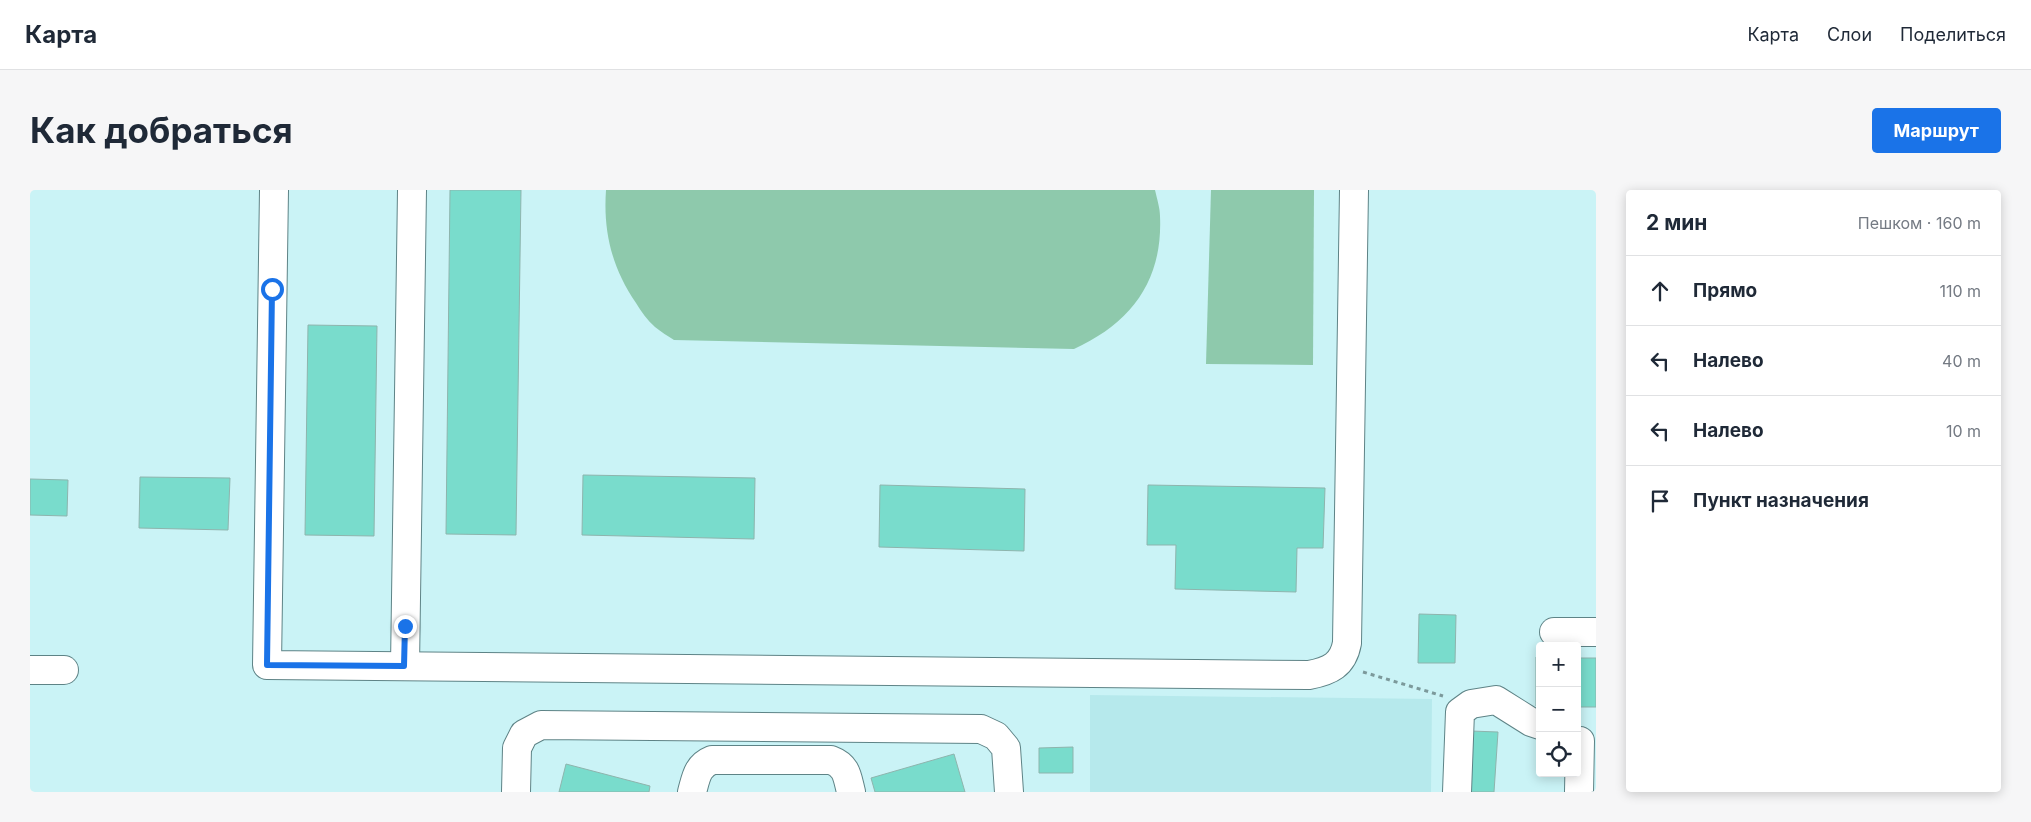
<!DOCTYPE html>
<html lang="ru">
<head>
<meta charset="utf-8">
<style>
  body { margin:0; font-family:Inter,sans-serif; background:#f6f6f7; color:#1f2937 }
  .controls { position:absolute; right:15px; bottom:15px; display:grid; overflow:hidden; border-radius:5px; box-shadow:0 2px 12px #0003 }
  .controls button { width:45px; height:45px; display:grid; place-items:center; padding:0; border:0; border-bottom:1px solid #e0e1e3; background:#fff; color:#1f2937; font:25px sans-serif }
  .stop { position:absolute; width:15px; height:15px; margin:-11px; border:4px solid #1a73e8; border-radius:50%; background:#fff }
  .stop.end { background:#1a73e8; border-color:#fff; box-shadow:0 1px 5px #0008 }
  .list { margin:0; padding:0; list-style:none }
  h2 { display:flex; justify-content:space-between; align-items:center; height:65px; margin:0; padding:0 20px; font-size:21px }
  h2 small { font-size:16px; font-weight:400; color:#747a83 }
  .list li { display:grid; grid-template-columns:32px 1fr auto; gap:15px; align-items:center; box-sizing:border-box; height:70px; padding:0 20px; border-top:1px solid #e0e1e3 }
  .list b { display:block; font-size:19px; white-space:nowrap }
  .list em { font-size:16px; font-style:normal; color:#747a83 }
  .icon { flex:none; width:28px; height:28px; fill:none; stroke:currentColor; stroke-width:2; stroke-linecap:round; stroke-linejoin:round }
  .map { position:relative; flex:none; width:1566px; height:602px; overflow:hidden; border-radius:5px }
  header { display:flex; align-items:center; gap:30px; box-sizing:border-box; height:70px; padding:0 25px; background:#fff; border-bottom:1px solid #e0e1e3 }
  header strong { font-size:24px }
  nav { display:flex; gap:28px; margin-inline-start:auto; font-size:18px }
  .intro { display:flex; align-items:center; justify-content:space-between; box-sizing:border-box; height:120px; padding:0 30px }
  h1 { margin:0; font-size:35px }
  .button { padding:12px 22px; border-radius:5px; background:#1a73e8; color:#fff; font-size:18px; font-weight:700 }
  main { display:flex; gap:30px; padding:0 30px }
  aside { flex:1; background:#fff; border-radius:5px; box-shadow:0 2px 12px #0003 }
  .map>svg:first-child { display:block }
</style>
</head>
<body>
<header>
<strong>Карта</strong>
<nav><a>Карта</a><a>Слои</a><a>Поделиться</a></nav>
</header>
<div class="intro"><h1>Как добраться</h1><a class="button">Маршрут</a></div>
<main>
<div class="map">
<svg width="1566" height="602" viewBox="0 0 1566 602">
  <rect width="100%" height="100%" fill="#caf3f6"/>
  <!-- built -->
  <path fill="#b6e9ec" d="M1060,505L1402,509L1401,602H1060Z"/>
  <!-- green -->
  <g fill="#8ec9ac">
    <path d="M576,0H1125C1127,9 1130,18 1130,26C1133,91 1101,133 1044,159L644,150C638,146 631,142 625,137C617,130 611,121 606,113C582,78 573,42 576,0Z"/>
    <path d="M1181,0H1284L1283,175L1176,174Z"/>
  </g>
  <!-- building -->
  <g fill="#79dccc" stroke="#8eb4ad">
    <path d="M420,0H491L486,345L416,344Z"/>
    <path d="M278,135L347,136L344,346L275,345Z"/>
    <path d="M553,285L725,288L724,349L552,345Z"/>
    <path d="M110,287L200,288L198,340L109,338Z"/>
    <path d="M0,289L38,290L37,326L0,325Z"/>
    <path d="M850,295L995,299L994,361L849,357Z"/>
    <path d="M1118,295L1295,298L1293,358H1267L1266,402L1145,399L1146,355H1117Z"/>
    <path d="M1389,424L1426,425L1425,473H1388Z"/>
    <path d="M1506,467H1510V517L1506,516Z"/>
    <rect x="1547" y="468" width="19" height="49"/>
    <path d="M1441,541L1468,542L1464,602H1439Z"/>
    <path d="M1043,557V583H1009V558Z"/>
    <path d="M924,564L935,602H845L841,588Z"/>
    <path d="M536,574L620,596L619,602H529Z"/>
  </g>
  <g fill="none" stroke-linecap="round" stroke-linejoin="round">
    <defs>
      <g id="minor">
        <path d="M244,0L237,475L1279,485C1300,481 1313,475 1317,453L1324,0"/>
        <path d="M1524,442H1566"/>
        <path d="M375,476L382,0"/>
        <path d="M0,480H34"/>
        <path d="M486,602L487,558L494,544L511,535L951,539L966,546L976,558L979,602"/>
        <path d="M662,602C666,588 667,576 682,570H801C817,576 817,586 821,602"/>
        <path d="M1427,602L1430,522L1441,514L1466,510L1501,532L1510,535"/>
        <path d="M1549,602L1550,551"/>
      </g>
    </defs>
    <!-- minor casing -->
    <use href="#minor" stroke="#5e8386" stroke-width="30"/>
    <!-- path -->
    <path stroke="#7c999b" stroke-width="3" stroke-dasharray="4 4" stroke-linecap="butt" d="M1333,482L1413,506"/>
    <!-- minor -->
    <use href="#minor" stroke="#fff" stroke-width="28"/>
  </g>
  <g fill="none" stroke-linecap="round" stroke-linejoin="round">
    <!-- route -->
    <path stroke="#1a73e8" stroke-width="6" d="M242,99L237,475L374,476L375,436"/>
  </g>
</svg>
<div class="controls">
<button>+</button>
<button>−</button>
<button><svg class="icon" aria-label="locate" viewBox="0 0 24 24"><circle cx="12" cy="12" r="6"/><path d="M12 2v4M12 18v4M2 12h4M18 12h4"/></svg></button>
</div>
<div class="stop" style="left:242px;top:99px"></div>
<div class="stop end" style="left:375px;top:436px"></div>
</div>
<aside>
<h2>2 мин<small>Пешком · 160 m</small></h2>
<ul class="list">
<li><svg class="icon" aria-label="ahead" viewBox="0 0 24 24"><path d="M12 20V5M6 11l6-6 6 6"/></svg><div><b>Прямо</b></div><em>110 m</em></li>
<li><svg class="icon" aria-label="left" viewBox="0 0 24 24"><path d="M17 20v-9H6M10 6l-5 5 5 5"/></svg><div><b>Налево</b></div><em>40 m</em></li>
<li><svg class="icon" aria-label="left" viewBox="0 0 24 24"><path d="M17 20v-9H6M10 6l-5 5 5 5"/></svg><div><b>Налево</b></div><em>10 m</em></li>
<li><svg class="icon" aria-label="arrive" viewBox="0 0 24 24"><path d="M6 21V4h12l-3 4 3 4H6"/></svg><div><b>Пункт назначения</b></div></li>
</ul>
</aside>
</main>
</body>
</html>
